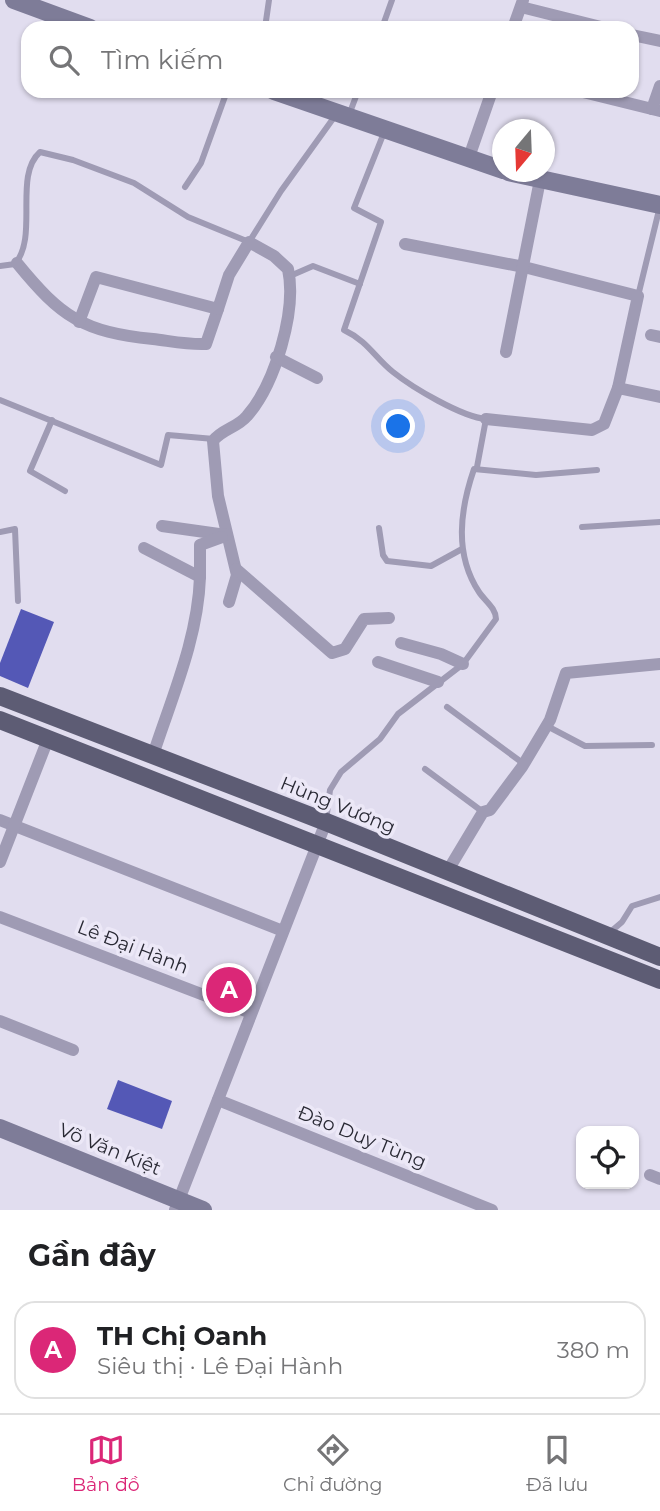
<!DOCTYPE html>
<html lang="vi">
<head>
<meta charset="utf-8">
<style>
  body { margin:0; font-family:Montserrat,sans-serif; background:#f2f2f2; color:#202124 }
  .controls { position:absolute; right:21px; bottom:21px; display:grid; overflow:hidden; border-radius:14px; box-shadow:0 2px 5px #0004 }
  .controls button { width:63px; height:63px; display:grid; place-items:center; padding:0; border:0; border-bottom:2px solid #e0e0e0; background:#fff; color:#202124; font:35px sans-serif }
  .compass { position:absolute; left:492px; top:119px; width:63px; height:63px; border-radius:50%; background:#fff; box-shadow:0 2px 5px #0004; rotate:199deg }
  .you { position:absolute; left:399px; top:427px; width:24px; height:24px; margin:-18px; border:5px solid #fff; border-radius:50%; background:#1a73e8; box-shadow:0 0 0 10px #1a73e833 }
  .badge { display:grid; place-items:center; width:46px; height:46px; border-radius:50%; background:#db2777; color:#fff; font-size:23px; font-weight:700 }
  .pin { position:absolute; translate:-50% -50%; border:4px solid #fff; box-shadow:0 2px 7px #0006 }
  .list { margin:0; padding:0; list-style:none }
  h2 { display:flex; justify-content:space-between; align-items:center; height:91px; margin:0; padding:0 28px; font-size:30px }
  h2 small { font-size:23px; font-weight:400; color:#757577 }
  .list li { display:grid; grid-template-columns:46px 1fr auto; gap:21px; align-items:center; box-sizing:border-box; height:98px; margin:0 14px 14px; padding:0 14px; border:2px solid #e0e0e0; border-radius:21px }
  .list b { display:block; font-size:26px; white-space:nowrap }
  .list p { margin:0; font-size:23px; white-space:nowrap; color:#757577 }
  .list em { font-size:23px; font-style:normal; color:#757577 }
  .icon { flex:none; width:38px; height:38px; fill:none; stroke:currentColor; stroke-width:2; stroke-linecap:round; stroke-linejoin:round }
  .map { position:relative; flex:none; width:660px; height:1210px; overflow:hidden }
  .search { position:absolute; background:#fff; box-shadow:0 2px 5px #0004; left:21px; right:21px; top:21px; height:77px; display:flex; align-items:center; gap:18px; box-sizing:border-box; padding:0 24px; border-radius:21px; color:#757577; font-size:26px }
  .sheet { height:203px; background:#fff }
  nav { display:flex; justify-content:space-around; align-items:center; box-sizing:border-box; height:98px; border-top:2px solid #e0e0e0; background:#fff; font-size:19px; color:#757577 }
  nav a { display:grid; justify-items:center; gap:4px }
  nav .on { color:#db2777 }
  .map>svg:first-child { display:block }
</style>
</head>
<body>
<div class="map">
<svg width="660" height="1210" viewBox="0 0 660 1210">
  <rect width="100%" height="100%" fill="#e1ddef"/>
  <!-- building -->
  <g fill="#5458b6">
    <path d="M21,609L54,622L28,688L0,676V663Z"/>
    <path d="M118,1080L172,1101L162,1129L107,1109Z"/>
  </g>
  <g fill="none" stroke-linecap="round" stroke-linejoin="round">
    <!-- lane -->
    <g stroke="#9f9bb4" stroke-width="6">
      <path d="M265,28L269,0"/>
      <path d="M382,28L392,0"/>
      <path d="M349,115L358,91"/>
      <path d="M385,130L354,208L381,222L344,330C369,342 374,357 393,372C413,388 462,417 486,419L477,467"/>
      <path d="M185,187L201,163L227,91"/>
      <path d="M0,266L15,264C39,236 13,176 40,152L73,160L134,183L188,217L249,242L281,191L335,116"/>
      <path d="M290,276L313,266L360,284"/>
      <path d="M638,296L660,206"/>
      <path d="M0,400L161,465L168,435L214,439"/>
      <path d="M52,420L30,471L65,491"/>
      <path d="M582,527L660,522"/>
      <path d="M379,528L383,555L387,561L431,566L462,549"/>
      <path d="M0,532L15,529L18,601"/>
      <path d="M447,707L524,764"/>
      <path d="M547,726L585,746L652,745"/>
      <path d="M425,769L483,812"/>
      <path d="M326,821L330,790L341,772L380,739L398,714L463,664L496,619C496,608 485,601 479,592C454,554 460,510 474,469L536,475L597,470"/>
      <path d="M608,934L622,922L632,906L660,897"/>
    </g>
    <!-- street -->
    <g stroke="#9f9bb4" stroke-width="12">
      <path d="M521,7L605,28"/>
      <path d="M513,28L523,0"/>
      <path d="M632,35L660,41"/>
      <path d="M579,91L660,111"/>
      <path d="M652,109L660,86"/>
      <path d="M468,160L492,91"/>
      <path d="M405,244L524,267L638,296L618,388"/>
      <path d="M17,263C61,317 83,332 153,339C170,341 189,345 206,344L218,309"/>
      <path d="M79,322L96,277L218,309L229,275L249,242L274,256L288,269C297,311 275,384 247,416C237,428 222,429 213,441L218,496L237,575L229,602"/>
      <path d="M651,335L660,337"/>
      <path d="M506,352L540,180"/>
      <path d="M276,357L317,378"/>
      <path d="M486,419L592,430L604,424L618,388L660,397"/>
      <path d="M162,526L226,535"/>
      <path d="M144,548L200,577C198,638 172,697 153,755"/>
      <path d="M236,569L332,653L345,649L364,619L389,618"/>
      <path d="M200,577V545L222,537"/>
      <path d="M401,643L441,654L463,664"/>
      <path d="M378,662L438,682"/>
      <path d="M0,820L283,931"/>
      <path d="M0,862L48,739"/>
      <path d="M447,872L483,812L490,810L522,767L550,720L566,673L660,664"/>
      <path d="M0,917L251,1013"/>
      <path d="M0,1021L73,1050"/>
      <path d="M218,1100L492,1210"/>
      <path d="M650,1175L660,1179"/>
      <path d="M175,1210L326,822"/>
    </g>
    <!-- secondary -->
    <g stroke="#7e7c98" stroke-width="18">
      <path d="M14,0L90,28"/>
      <path d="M274,91L503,170"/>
      <path d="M508,172L660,205"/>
      <path d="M0,1128L203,1210"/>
    </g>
    <!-- primary -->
    <g stroke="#5d5c74" stroke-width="18">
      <path d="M0,696L326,822L660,957"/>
      <path d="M0,720L660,980"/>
    </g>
  </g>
  <g text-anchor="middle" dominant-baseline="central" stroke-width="7" stroke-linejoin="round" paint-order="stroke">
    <!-- street labels -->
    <g font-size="19" fill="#292934" stroke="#ece8f7">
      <text transform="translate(338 805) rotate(22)">Hùng Vương</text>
      <text transform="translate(133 947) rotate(21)">Lê Đại Hành</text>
      <text transform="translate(362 1137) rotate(22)">Đào Duy Tùng</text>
      <text transform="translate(110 1149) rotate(22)">Võ Văn Kiệt</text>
    </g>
  </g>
</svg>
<div class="controls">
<button><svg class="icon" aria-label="locate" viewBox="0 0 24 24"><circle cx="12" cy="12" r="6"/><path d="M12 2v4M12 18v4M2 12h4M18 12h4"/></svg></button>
</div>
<svg class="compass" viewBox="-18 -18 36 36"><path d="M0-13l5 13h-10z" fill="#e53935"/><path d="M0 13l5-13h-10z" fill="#757577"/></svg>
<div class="you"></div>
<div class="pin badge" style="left:229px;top:990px">A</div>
<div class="search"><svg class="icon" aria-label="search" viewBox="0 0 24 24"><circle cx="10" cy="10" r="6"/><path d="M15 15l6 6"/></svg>Tìm kiếm</div>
</div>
<section class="sheet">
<h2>Gần đây<small></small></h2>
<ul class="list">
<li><span class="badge">A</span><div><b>TH Chị Oanh</b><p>Siêu thị · Lê Đại Hành</p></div><em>380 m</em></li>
</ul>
</section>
<nav>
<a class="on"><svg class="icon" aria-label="map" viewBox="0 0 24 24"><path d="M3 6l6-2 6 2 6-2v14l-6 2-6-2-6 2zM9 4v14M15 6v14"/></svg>Bản đồ</a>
<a><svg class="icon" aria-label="directions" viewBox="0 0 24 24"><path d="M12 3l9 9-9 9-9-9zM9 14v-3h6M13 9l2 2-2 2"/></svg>Chỉ đường</a>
<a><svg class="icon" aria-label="saved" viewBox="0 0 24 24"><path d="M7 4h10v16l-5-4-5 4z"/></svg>Đã lưu</a>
</nav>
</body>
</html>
